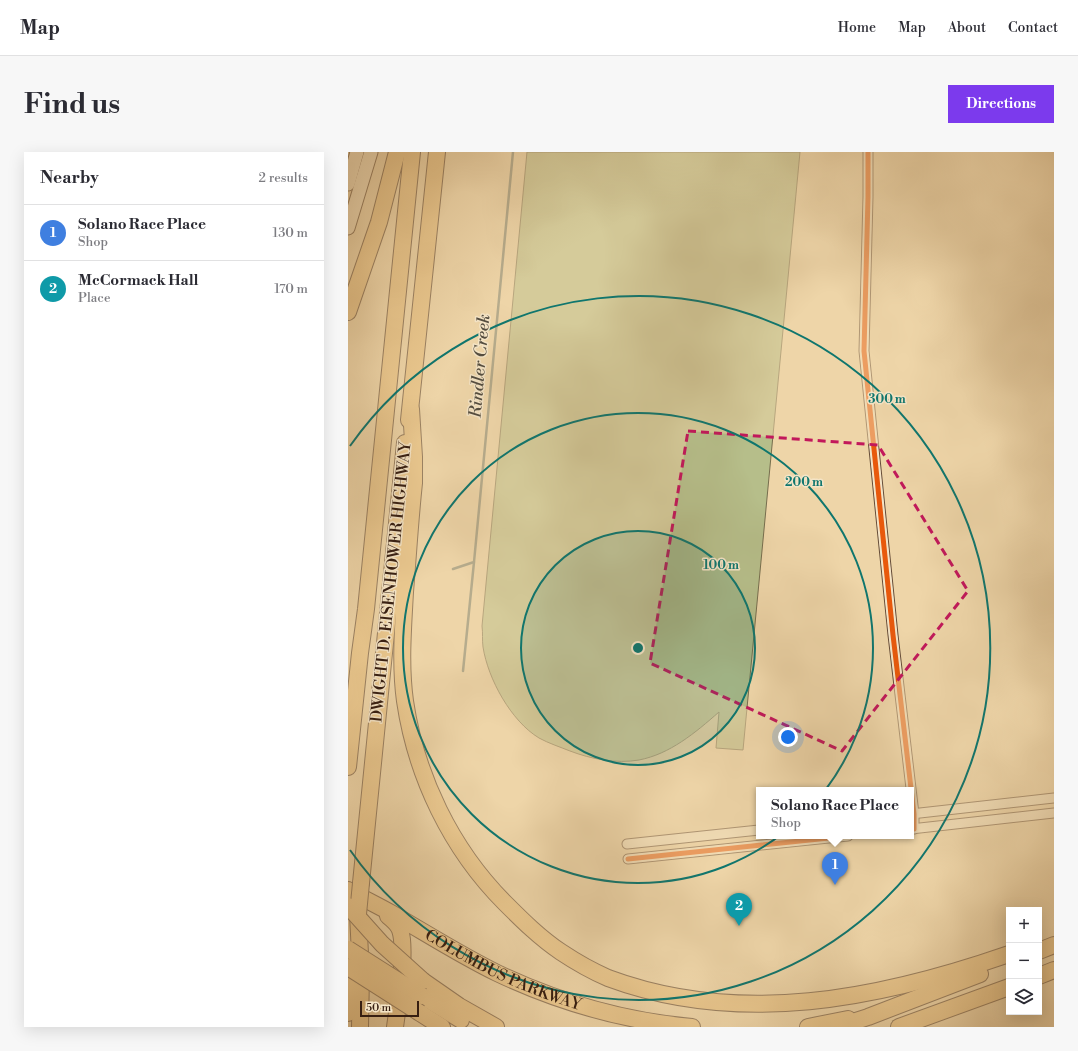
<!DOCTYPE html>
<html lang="en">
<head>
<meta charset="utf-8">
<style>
  body { margin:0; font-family:"Libre Bodoni",serif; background:#f7f7f7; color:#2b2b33 }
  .controls { position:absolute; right:12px; bottom:12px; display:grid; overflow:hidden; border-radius:0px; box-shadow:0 4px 16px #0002 }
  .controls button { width:36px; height:36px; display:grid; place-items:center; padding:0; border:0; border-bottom:1px solid #e1e1e2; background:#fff; color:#2b2b33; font:20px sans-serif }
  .scale { position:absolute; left:12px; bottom:10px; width:59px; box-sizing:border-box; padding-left:4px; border:2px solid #371f12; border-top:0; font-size:11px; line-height:14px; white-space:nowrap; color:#371f12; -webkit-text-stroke:3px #f4e4c6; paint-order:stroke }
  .you { position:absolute; left:440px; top:585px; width:14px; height:14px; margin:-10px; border:3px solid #fff; border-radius:50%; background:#1a73e8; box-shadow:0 0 0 6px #1a73e833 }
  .badge { display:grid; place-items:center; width:26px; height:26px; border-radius:50%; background:#7c3aed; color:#fff; font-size:13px; font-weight:700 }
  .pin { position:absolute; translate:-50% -33px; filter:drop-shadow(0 1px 2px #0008) }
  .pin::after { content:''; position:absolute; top:21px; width:14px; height:12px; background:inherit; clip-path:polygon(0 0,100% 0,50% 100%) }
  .popup { position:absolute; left:408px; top:635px; width:158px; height:52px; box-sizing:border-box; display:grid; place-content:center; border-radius:0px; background:#fff; filter:drop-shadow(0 1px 3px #0005); font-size:13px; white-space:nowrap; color:#7c7c81 }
  .popup b { font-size:15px; color:#2b2b33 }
  .popup::after { content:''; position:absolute; left:50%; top:100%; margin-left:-8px; border:8px solid transparent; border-top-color:#fff }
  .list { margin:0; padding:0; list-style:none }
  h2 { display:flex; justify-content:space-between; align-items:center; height:52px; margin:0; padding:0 16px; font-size:17px }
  h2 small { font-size:13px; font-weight:400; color:#7c7c81 }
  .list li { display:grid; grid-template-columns:26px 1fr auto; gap:12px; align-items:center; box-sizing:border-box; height:56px; padding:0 16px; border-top:1px solid #e1e1e2 }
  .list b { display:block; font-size:15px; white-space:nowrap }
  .list p { margin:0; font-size:13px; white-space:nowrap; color:#7c7c81 }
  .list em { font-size:13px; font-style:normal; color:#7c7c81 }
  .icon { flex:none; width:22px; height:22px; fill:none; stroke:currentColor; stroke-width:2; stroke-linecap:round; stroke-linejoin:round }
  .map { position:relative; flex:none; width:706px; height:875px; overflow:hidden; border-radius:0px }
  header { display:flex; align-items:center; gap:24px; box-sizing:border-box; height:56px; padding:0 20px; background:#fff; border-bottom:1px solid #e1e1e2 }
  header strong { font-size:19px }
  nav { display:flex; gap:22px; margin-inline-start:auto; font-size:14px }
  .intro { display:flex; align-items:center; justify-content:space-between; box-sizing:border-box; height:96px; padding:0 24px }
  h1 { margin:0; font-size:28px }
  .button { padding:10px 18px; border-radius:0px; background:#7c3aed; color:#fff; font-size:14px; font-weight:700 }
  main { display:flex; gap:24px; padding:0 24px }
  aside { flex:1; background:#fff; border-radius:0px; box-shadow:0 4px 16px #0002 }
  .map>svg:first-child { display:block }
</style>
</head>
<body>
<header>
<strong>Map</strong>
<nav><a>Home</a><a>Map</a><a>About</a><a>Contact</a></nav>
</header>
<div class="intro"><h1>Find us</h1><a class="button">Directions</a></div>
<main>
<aside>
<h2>Nearby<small>2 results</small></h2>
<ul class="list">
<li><span class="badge" style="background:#3f7fe0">1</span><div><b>Solano Race Place</b><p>Shop</p></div><em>130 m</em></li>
<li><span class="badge" style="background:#0f9aa8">2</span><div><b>McCormack Hall</b><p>Place</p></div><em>170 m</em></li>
</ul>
</aside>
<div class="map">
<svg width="706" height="875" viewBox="0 0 706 875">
  <rect width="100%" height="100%" fill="#eed5a8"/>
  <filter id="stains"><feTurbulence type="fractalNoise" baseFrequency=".005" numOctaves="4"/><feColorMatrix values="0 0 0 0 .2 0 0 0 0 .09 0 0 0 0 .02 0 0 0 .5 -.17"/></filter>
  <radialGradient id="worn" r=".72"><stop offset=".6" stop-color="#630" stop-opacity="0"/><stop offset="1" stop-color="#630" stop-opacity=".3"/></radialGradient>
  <!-- green -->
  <path fill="#b6be8a" stroke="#766e4e" d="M179,0H452L395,598L368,596L371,560C347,581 322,602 291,608C268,612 243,607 222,599C212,595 200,591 191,586C163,569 140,527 135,495C134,488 135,481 134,474Z"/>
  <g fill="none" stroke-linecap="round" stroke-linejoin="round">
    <!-- stream -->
    <g stroke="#727b6e" stroke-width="2.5">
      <path d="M105,417L126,410L165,0"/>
      <path d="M115,519L126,410"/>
    </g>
    <defs>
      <g id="street">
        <path d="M520,0V45L516,199L545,483L566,662V677"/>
        <path d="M563,662L706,646"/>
        <path d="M563,677L706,661"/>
        <path d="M279,692L411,678"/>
        <path d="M280,707L500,684"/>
      </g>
      <g id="secondary">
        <path d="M0,32L9,0"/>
        <path d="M0,76L23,0"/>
      </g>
      <g id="highway">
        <path d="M0,160L31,70L49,0"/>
        <path d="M63,257L66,305V331C62,368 60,404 57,440C55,477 52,513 57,549C68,624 103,697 157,751C174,768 192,786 213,800C228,810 244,819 260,826C392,875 531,847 661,802"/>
        <path d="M61,268L89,0"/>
        <path d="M0,615L12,501L18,457L64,0"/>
        <path d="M13,731L57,291"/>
        <path id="s1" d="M0,738C14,746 29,753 43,761C78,781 112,803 149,821C210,850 277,869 344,875"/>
        <path d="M10,762L13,822L12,875"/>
        <path d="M40,764C45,768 50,772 52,778C59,797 50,853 47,875"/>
        <path d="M691,799L706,793"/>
        <path d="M691,824L706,818"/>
        <path d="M75,829L111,854L148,875"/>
        <path d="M74,844L113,868"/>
        <path d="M0,861L4,820"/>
        <path d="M72,861L94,875"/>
        <path d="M460,875L500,867"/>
        <path d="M489,875L520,865L632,822"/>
        <path d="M551,875L661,835"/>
      </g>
    </defs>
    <!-- street casing -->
    <use href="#street" stroke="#654c38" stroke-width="11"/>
    <!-- secondary casing -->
    <use href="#secondary" stroke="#371f12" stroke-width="15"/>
    <!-- highway casing -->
    <use href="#highway" stroke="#371f12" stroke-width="18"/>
    <!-- street -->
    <use href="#street" stroke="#f4e4c6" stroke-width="9"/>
    <!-- secondary -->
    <use href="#secondary" stroke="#f4e4c6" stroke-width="13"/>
    <!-- highway -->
    <use href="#highway" stroke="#e7ba74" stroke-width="16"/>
    <defs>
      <g id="highway-bridge">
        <path d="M0,754L34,792L75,829"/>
        <path d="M10,762L13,731"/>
        <path d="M0,797L74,844"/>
        <path d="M0,815L72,861"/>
      </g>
    </defs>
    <!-- highway-bridge casing -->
    <use href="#highway-bridge" stroke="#371f12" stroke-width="18" stroke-linecap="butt"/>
    <!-- highway-bridge -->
    <use href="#highway-bridge" stroke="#e7ba74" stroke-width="16"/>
    <defs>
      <g id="cycleway">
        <path d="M520,0V45L516,199L545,483L566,662V677"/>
        <path d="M280,707L500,684"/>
      </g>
    </defs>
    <!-- cycleway casing -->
    <use href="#cycleway" stroke="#f4e4c6" stroke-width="8"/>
    <!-- cycleway -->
    <use href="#cycleway" stroke="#e8590c" stroke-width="5"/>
  </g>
  <!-- marked area -->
  <path d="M0 0H706V875H0ZM340,279L530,293L620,439L494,599L302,511Z" fill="#eed5a8" fill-opacity=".55" fill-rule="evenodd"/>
  <path fill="none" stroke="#c2185b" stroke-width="3" stroke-dasharray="8 5" stroke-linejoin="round" d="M340,279L530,293L620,439L494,599L302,511Z"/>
  <!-- distance rings -->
  <circle cx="290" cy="496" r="117" fill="#0f766e" fill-opacity=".12"/>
  <g fill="none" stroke="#0f766e" stroke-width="2">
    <circle cx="290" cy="496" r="117"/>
    <circle cx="290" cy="496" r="235"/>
    <path d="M2 294A352 352 0 1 1 2 698"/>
  </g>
  <g text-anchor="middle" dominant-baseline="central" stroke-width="3" stroke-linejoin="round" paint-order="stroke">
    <!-- street labels -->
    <g font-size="16" fill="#371f12" stroke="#f4e4c6">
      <text transform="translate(43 430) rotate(-84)">DWIGHT D. EISENHOWER HIGHWAY</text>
      <text stroke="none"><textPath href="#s1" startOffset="175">COLUMBUS PARKWAY</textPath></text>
    </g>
    <!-- water labels -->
    <g font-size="17" font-style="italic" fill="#544d40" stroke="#f4e4c6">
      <text transform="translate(132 214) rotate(-85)">Rindler Creek</text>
    </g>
  </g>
  <circle cx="290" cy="496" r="6" fill="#0f766e" stroke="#f4e4c6" stroke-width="2"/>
  <g font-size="12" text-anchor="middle" font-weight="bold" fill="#0f766e" stroke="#f4e4c6" stroke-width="3" stroke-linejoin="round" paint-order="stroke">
    <text x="539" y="251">300 m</text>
    <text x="456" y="334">200 m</text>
    <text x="373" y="417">100 m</text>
  </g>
  <rect width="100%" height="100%" filter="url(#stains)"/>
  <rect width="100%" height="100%" fill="url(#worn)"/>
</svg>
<div class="controls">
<button>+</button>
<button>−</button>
<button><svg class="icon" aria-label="layers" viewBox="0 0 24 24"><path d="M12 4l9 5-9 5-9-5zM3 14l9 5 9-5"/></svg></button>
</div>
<div class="scale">50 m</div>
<div class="you"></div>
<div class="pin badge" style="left:487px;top:733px;background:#3f7fe0">1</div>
<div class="popup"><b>Solano Race Place</b>Shop</div>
<div class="pin badge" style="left:391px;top:774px;background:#0f9aa8">2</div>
</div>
</main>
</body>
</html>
